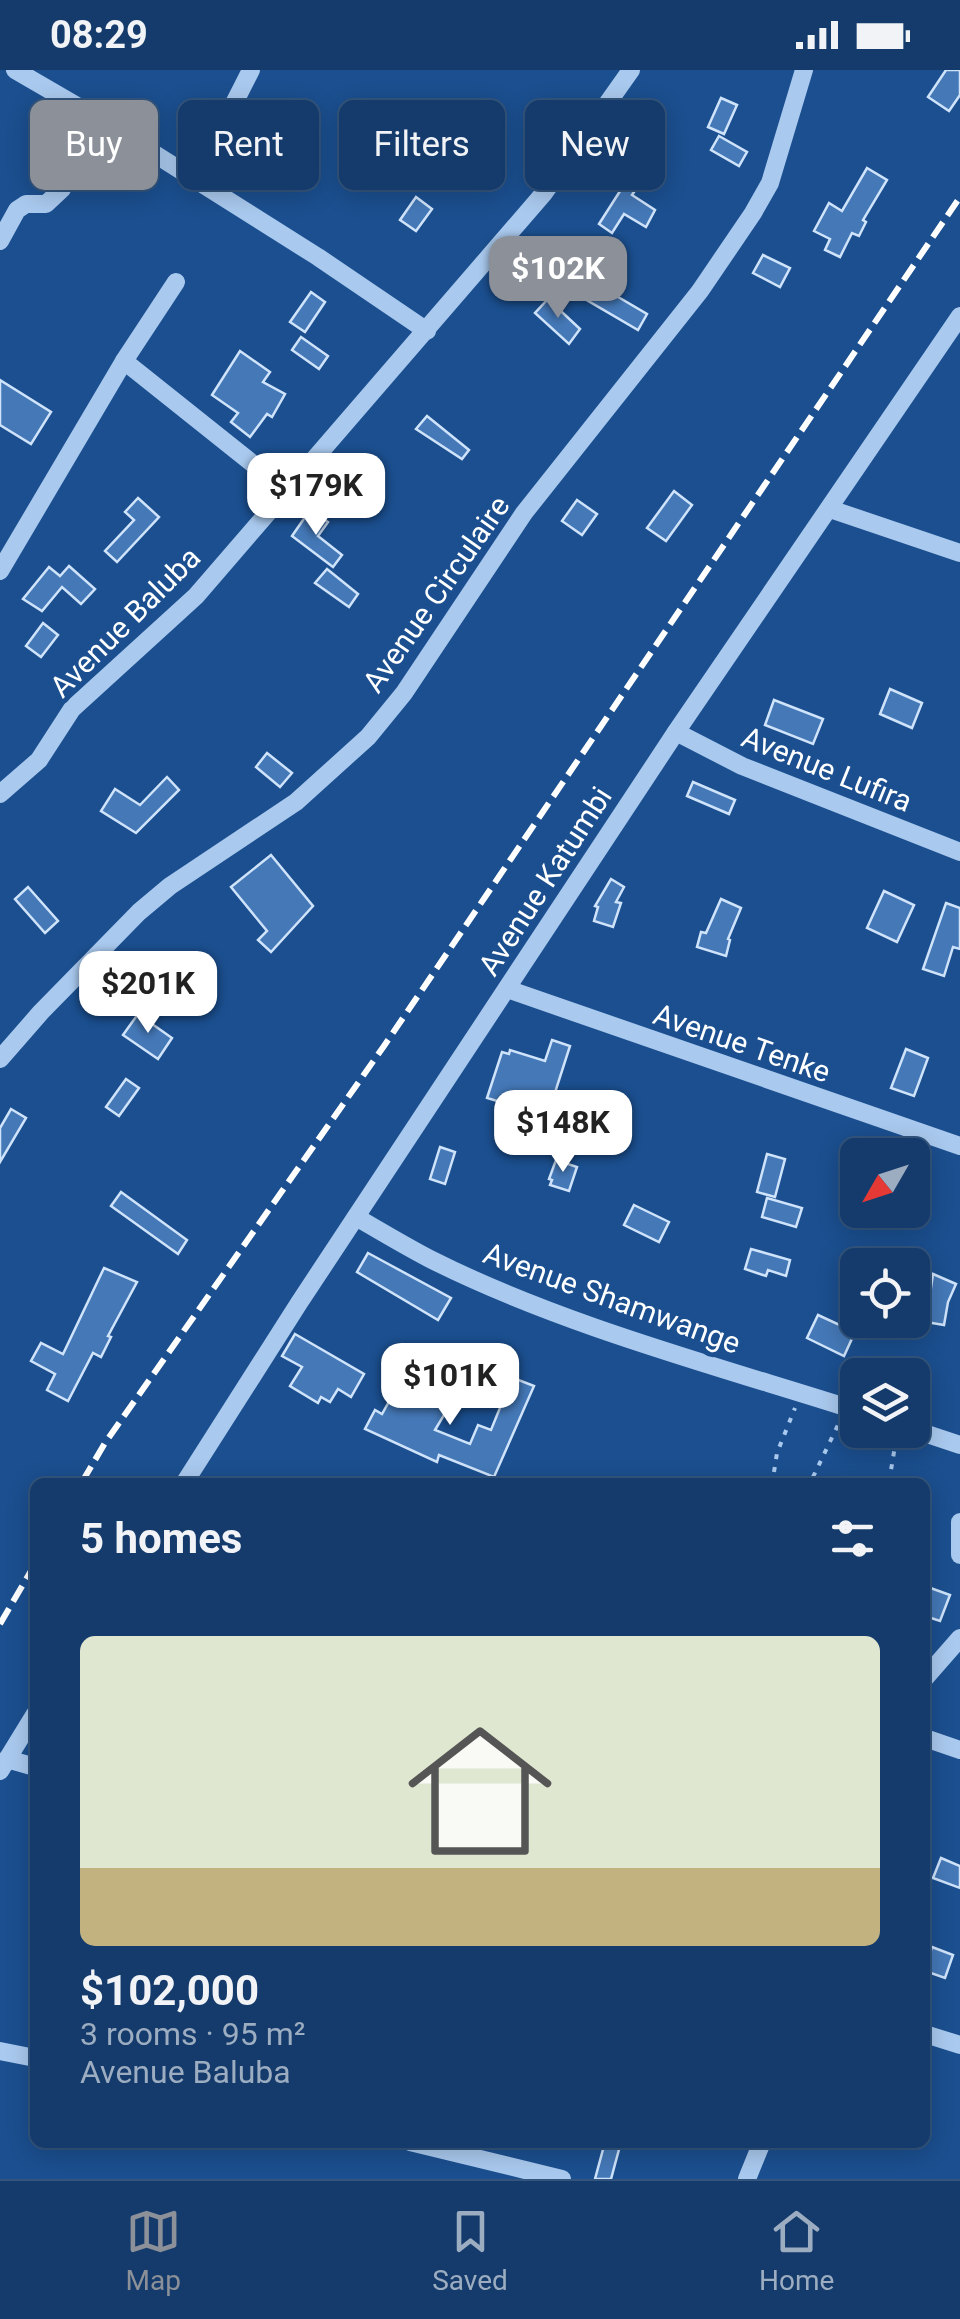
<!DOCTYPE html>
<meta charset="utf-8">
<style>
:root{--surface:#143b6b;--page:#1d4271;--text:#f1f3f6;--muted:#9dadc1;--line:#33557e;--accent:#8c9099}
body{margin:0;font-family:Roboto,sans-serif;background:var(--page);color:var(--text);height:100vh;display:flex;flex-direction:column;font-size:38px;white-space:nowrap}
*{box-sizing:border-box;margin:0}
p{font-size:32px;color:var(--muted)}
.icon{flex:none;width:55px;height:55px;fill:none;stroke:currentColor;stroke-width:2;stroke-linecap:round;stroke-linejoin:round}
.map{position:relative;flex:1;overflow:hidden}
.panel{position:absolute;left:30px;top:1408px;width:900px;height:670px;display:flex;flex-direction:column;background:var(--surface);border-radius:15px;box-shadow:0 5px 25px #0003,0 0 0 2px var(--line)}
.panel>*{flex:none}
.top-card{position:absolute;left:30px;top:30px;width:900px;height:90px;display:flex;gap:20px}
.needle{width:65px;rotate:231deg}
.buttons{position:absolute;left:840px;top:1068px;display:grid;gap:20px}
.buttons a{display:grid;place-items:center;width:90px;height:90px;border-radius:15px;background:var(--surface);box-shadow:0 5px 25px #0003,0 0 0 2px var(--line);font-size:50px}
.price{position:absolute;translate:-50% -85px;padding:0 22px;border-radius:20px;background:#fff;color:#222;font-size:32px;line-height:65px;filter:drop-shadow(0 2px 5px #0008)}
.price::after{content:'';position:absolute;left:50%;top:60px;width:30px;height:22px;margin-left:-15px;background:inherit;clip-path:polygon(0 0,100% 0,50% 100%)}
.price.active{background:var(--accent);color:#fff}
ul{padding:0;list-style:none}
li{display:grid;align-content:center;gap:20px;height:530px;padding:0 50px}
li+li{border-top:2px solid var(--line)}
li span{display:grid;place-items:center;height:310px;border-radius:15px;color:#555}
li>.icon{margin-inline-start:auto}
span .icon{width:180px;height:180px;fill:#fffc;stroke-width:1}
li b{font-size:42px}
h2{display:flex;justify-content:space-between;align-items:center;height:120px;padding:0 50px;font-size:42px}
.pill{padding:0 35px;border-radius:15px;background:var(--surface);box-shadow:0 5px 25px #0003,0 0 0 2px var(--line);font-size:35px;line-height:90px}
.pill.active{background:var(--accent);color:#fff}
.status{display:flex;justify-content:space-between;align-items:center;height:70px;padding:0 50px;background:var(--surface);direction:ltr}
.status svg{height:28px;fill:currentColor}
.tabs{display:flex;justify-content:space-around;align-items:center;height:140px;border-top:2px solid var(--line);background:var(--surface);font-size:28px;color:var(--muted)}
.tabs a{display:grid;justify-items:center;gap:5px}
.tabs .active{color:var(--accent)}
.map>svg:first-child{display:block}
.building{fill:#4478b7;stroke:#cfe3fa;stroke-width:2.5}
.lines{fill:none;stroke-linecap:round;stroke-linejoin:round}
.path{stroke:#a9c9ee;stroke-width:4;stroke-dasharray:5 8;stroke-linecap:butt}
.minor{stroke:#a9c9ee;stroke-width:18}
.rail{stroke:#fff;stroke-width:6;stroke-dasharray:18 8;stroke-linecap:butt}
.labels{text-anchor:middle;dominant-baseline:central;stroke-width:10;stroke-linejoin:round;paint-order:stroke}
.street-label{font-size:30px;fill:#fff;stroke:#1b4f8f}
</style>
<div class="status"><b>08:29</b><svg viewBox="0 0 49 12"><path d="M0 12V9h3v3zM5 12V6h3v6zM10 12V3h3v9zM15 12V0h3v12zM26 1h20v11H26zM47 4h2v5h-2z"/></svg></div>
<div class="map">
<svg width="960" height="2109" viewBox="0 0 960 2109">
<rect width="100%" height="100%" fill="#1b4f8f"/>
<!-- building -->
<g class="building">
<polygon points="946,0 960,0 960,25 949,41 928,27"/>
<polygon points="721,28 737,35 724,64 708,57"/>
<polygon points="437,54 467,72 458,85 429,71"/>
<polygon points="719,66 747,82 739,96 711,80"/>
<polygon points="285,70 305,79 292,109 272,100"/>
<polygon points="597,77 625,98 636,77 657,88 632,125 655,140 646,157 624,144 612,163 599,154 622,118 586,92"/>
<polygon points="95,79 112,88 98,113 83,105"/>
<polygon points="867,98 887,110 863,150 866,152 859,166 852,163 840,187 825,180 830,169 814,161 829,133 842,141"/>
<polygon points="416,127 432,139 416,161 400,150"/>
<polygon points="763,185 790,198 780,217 753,203"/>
<polygon points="596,214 647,244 638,260 585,229"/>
<polygon points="311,222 325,232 305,262 290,252"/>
<polygon points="548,229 580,259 569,274 535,243"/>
<polygon points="301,267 328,286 319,299 292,280"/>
<polygon points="240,281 270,302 263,312 285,324 272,347 267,344 250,367 231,352 238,343 212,325"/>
<polygon points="0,310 51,342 31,374 0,355"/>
<polygon points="427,346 469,380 462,389 416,359"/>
<polygon points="674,421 692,435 666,471 647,458"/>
<polygon points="138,428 159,447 117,492 105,481 134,450 125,442"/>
<polygon points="577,430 597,444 582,465 562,451"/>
<polygon points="310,440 328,452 318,466 342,485 333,497 292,466"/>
<polygon points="69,496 95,519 81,534 62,517 42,541 23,529 49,497 60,506"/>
<polygon points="327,499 358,524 349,537 315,513"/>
<polygon points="43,553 58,565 41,587 26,576"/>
<polygon points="890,619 922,633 912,658 880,644"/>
<polygon points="774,630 823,649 813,674 765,655"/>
<polygon points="267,683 292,703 280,717 256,697"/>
<polygon points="167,707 179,720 136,763 101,741 115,719 140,735"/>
<polygon points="693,712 735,730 729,744 687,726"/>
<polygon points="271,785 313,836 271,882 258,870 267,861 231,817"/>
<polygon points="611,809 624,817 616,832 621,833 613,857 594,851 598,837 595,836"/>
<polygon points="28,817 58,851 45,863 15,829"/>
<polygon points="884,821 914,835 897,872 867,858"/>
<polygon points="721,829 741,838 728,869 730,870 726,886 697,877 701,862 706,863"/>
<polygon points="946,833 960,838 960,879 953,877 944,906 923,899"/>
<polygon points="141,894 162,908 148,927 128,913"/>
<polygon points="138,944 172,968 158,989 123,965"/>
<polygon points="552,970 570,976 551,1035 520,1026 517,1037 487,1028 502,982 509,984 510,980 545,991"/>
<polygon points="906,979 928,988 914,1026 891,1018"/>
<polygon points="126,1009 139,1018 119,1046 106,1037"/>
<polygon points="11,1039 26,1048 0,1092 0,1058"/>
<polygon points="440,1077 455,1082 445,1114 430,1109"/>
<polygon points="767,1084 785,1089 775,1127 757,1122"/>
<polygon points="556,1090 577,1097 569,1121 550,1115 552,1110 549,1109"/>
<polygon points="121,1122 187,1170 178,1184 111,1136"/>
<polygon points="767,1128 802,1138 796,1157 762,1147"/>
<polygon points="634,1135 669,1152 659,1172 624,1155"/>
<polygon points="751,1179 790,1190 786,1206 768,1200 766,1206 745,1199"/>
<polygon points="368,1183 451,1228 438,1250 357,1202"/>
<polygon points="104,1198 137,1212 108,1266 111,1267 101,1287 93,1283 68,1331 47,1320 55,1304 31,1291 41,1273 63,1284"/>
<polygon points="933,1204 956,1214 948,1232 944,1255 926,1252"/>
<polygon points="818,1245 855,1262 844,1286 807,1268"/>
<polygon points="295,1264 364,1304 351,1327 338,1319 330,1332 321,1327 318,1333 290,1316 302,1297 282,1286"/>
<polygon points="508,1306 534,1316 494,1407 439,1385 437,1392 365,1359 375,1340 382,1344 400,1312 447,1340 435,1360 470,1374 478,1355 491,1360 506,1323 502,1321"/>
<polygon points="925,1516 950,1525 940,1551 925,1546"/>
<polygon points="941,1788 960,1796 960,1818 933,1808"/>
<polygon points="932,1877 953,1885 945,1908 925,1901"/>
<polygon points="605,2072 621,2072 611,2109 595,2109"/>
</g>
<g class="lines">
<!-- path -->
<g class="path">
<polyline points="774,1402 777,1383 795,1338"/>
<polyline points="813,1407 838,1355"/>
<polyline points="889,1412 896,1370"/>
</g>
<!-- minor -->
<g class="minor">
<polyline points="15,0 96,47 318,187 427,261"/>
<polyline points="195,110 251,0"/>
<polyline points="0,171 17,140 26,134 46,134 62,119 96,47"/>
<polyline points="124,291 287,421"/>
<polyline points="830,439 960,483"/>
<polyline points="0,501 124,291 176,212"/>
<polyline points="676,662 742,696 960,782"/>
<polyline points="0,724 39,690 72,639 196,526 544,123 631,0"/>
<polyline points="507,919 960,1076"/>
<polyline points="0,989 41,942 139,842 170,816 296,732 368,667 404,623 524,443 700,221 753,143 770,113 804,0"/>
<path d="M356,1147C380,1161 405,1176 430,1189C561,1255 717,1296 858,1341"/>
<polyline points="912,1359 960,1375"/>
<polyline points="185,1412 299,1233 676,662 960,246"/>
<polyline points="960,1452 960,1485"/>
<polyline points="925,1608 960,1568"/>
<polyline points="925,1668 960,1680"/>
<polyline points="7,1689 35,1697"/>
<polyline points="0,1701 35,1644"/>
<polyline points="925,1964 960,1975"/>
<polyline points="0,1981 35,1988"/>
<polyline points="410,2072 562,2109"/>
<polyline points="747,2109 762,2072"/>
</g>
<!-- rail -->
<g class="rail">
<polyline points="82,1412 105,1373 384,976 960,127"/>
<polyline points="0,1554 35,1494"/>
</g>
</g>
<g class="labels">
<!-- street labels -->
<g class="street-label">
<text transform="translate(436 524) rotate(-55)">Avenue Circulaire</text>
<text transform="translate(125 552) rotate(-45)">Avenue Baluba</text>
<text transform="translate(827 699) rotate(22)">Avenue Lufira</text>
<text transform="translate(545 811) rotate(-57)">Avenue Katumbi</text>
<text transform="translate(742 973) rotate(19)">Avenue Tenke</text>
<text transform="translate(612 1228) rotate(20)">Avenue Shamwange</text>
</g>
</g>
</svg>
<div class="buttons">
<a><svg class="needle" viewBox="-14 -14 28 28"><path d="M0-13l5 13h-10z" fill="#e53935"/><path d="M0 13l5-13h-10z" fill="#9dadc1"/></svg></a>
<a><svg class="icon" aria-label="locate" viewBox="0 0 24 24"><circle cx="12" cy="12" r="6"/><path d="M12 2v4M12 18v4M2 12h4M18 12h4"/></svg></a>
<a><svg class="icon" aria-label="layers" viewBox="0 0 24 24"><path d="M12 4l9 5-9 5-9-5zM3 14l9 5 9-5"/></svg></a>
</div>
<b class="price active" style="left:558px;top:251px">$102K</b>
<b class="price" style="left:316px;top:468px">$179K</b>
<b class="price" style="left:148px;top:966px">$201K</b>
<b class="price" style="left:563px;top:1105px">$148K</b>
<b class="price" style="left:450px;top:1358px">$101K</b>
<div class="top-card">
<a class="pill active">Buy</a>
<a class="pill">Rent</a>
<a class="pill">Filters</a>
<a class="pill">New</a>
</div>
<section class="panel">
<h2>5 homes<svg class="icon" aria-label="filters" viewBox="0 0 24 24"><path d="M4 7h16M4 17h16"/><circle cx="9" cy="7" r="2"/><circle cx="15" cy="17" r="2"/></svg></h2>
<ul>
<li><span style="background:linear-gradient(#dfe7d0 75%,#c2b280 0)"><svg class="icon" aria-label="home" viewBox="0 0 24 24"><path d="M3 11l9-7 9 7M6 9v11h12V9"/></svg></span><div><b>$102,000</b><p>3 rooms · 95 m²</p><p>Avenue Baluba</p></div></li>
</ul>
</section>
</div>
<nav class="tabs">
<a class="active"><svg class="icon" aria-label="map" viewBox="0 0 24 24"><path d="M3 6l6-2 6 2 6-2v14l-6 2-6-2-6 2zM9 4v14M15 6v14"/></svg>Map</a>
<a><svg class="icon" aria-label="saved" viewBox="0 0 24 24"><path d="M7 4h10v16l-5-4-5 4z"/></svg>Saved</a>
<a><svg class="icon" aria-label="home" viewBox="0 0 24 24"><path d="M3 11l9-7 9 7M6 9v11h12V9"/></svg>Home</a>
</nav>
